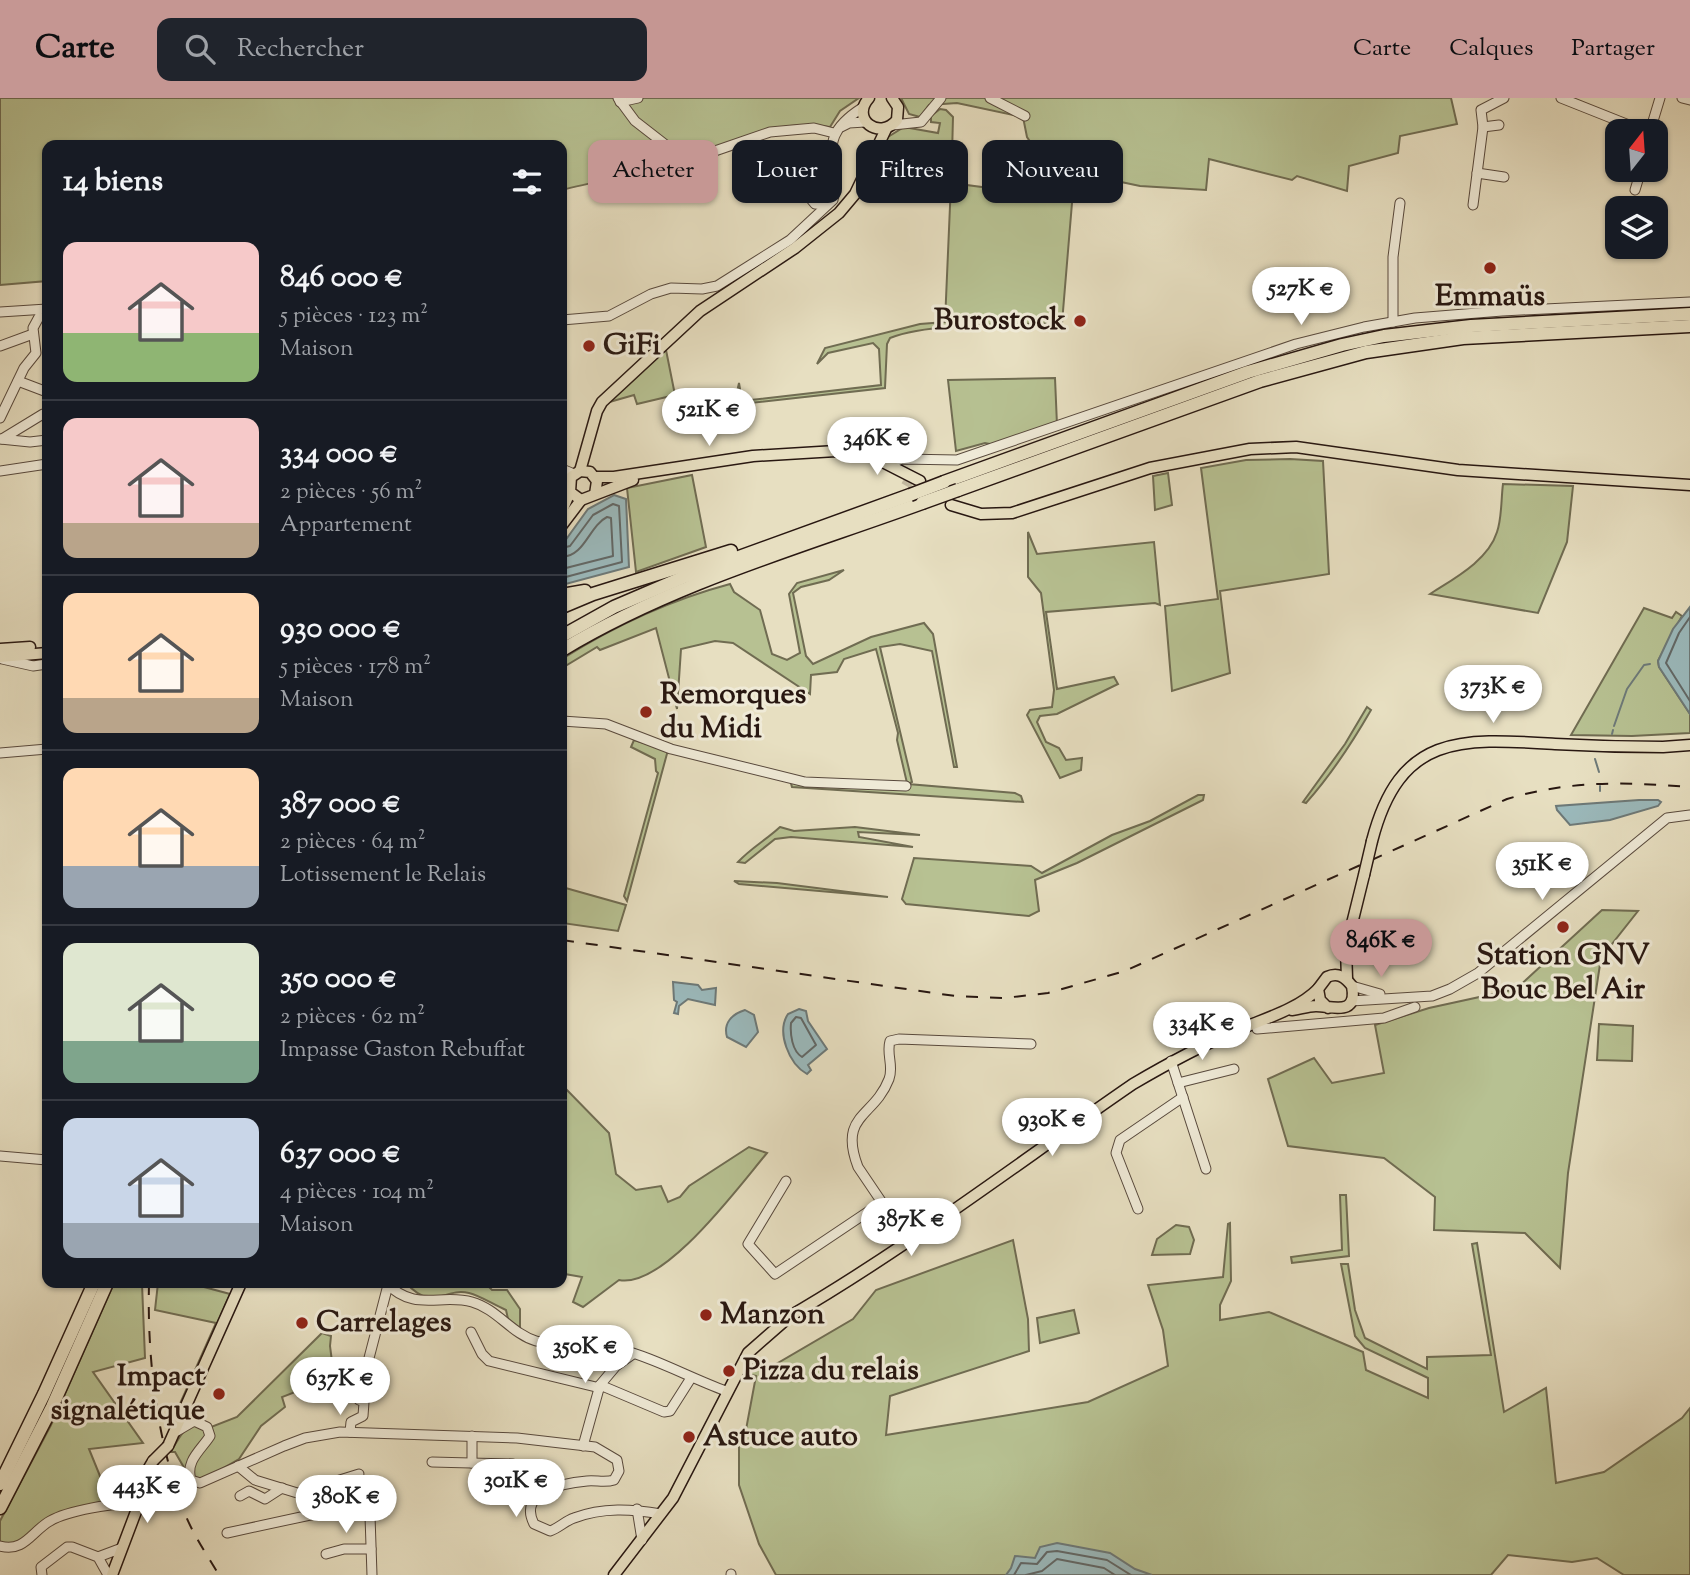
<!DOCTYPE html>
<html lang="fr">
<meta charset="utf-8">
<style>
:root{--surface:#171b24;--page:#20242c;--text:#f1f3f6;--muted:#9ea1a6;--line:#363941;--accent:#c59692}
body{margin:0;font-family:"Sorts Mill Goudy",serif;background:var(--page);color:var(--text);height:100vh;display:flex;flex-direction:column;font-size:26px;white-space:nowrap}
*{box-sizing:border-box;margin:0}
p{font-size:23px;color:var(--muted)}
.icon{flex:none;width:38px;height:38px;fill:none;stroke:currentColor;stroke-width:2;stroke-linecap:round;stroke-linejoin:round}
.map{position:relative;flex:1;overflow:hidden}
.side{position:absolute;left:42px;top:42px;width:525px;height:1148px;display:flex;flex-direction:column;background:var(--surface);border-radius:14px;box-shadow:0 2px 5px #0004}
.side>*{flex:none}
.hud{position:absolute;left:588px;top:42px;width:665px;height:63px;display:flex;gap:14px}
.needle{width:46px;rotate:17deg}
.buttons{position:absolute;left:1605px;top:21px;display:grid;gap:14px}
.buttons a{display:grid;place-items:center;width:63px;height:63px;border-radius:14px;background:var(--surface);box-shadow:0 2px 5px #0004;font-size:35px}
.price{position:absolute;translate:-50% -60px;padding:0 16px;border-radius:24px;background:#fff;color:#222;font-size:23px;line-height:46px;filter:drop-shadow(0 2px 4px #0008)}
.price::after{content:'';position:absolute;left:50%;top:42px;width:21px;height:16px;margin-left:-10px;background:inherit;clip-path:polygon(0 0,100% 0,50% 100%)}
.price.current{background:var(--accent);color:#111}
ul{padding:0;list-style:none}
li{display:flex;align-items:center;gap:21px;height:175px;padding:0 21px}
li+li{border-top:2px solid var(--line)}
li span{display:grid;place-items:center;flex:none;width:196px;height:140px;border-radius:14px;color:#555}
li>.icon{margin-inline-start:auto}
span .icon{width:84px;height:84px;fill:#fffc;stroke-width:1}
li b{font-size:30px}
h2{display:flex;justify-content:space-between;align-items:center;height:84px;padding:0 21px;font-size:30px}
.chip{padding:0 24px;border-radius:14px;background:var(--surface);box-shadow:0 2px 5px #0004;font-size:24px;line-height:63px}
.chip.current{background:var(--accent);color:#111}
header{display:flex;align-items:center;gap:42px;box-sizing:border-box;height:98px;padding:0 35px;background:var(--accent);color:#111}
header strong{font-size:33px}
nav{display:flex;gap:38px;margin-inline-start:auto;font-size:24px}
.search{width:490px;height:63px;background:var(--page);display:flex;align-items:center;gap:18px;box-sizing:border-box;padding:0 24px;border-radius:14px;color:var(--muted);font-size:26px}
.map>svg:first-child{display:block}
.green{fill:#b7c192;stroke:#706c52;stroke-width:2}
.water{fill:#9bbabd;stroke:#6d7978;stroke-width:2}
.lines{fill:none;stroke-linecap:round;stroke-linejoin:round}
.shore{stroke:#626867;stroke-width:2}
.stream{stroke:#6d7978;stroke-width:2}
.major-tunnel{stroke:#c1b79e;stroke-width:10;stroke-dasharray:10 5;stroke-linecap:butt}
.minor-casing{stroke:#58493d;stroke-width:11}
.major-casing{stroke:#281711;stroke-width:13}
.highway-casing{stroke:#281711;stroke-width:15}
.minor{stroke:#efead7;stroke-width:9}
.major{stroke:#e7dfc1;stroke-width:10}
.highway{stroke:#e7dfc1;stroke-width:12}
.rail{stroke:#281711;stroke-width:2;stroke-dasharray:12 12;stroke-linecap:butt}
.major-bridge-casing{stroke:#281711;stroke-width:13;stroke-linecap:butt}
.highway-bridge-casing{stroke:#281711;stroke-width:15;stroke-linecap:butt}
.major-bridge{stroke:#e7dfc1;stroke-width:10}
.highway-bridge{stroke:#e7dfc1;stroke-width:12}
.poi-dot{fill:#8f2418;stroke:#efead7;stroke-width:2.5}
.labels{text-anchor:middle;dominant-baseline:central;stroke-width:6;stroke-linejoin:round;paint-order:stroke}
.poi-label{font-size:30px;font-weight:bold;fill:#281711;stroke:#efead7;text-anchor:start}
</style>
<header>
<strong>Carte</strong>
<div class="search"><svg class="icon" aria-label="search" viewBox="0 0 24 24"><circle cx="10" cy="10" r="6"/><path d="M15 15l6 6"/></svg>Rechercher</div>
<nav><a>Carte</a><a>Calques</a><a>Partager</a></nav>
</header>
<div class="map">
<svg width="1690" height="1477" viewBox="0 0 1690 1477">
<rect width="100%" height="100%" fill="#e7dfc1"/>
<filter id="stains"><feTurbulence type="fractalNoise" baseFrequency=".00286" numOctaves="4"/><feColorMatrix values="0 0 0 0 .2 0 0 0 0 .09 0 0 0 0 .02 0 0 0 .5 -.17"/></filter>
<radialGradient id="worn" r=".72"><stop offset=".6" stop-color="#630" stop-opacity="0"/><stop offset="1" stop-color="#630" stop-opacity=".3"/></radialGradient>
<!-- green -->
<g class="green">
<path d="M0,0H859L840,13L830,29C765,20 739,48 682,64C642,76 601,82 562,92V47H47V183L0,187Z"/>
<path d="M901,0H1451L1457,26L1400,38L1398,55L1349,68L1347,93L1297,78L1292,82L1209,61L1206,92L1140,88L1107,81L1092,72L1075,69L1062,225C1016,227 931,224 890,240L887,246L885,290L741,306L737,294L739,285L742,303L881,287L879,251L873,245L828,255L817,266L825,250L920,226L945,224L951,85L1028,95L1033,48L1027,39L1023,19L957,5L929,7L920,19L909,16Z"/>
<polygon points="940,11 946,12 953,19 952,57 880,53 888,39 904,29 938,35 940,25 931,24 931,18"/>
<polygon points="666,252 675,297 637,306 634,297 606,305"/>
<polygon points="1055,280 1057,327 995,347 985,345 956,353 948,282"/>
<polygon points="1290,361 1323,363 1329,476 1220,493 1230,575 1172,593 1165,508 1218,501 1201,370 1246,362"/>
<polygon points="1168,375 1172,407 1155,412 1153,378"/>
<polygon points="692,377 706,449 636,474 627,390"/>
<path d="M1503,386L1573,388L1567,444L1538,515L1430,496C1453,481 1488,463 1497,434C1502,420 1501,401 1503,386Z"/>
<polygon points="1028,434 1037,456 1154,444 1160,507 1155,505 1046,514 1057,591 1114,579 1118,586 1057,616 1040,618 1037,624 1046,644 1059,650 1066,662 1082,660 1081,672 1060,680 1027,617 1030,612 1052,609 1054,592 1041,495 1028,479"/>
<path d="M844,472L829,482L801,489L793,495L806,558L813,566L871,539L924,525L933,536L957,669H954L932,553L900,546L880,549L912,684L908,686L1015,695L1021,698L1023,704L792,689L790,682L907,685L897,642L898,635L876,551L844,561L837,574L811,577L810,596L733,545L715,543L681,551L677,611L656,530L600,552L597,549L562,570V561C614,528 670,502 730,486L734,494L760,512L772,556L787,562L800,555L789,496L797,485Z"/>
<polygon points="1644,510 1672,520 1676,514 1682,518 1658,563 1659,569 1690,616 1690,635 1632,638 1571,637"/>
<path d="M1367,609L1371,612C1352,645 1331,677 1306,705L1303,704L1345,646Z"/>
<polygon points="634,642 668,652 627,803 624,798 658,675 656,673 655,661 631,649"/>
<polygon points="1198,697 1204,697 1203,702 1077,765 1035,782 1039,813 1029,818 906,806 902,801 914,760 1017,767 1031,768 1042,775 1112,737 1150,723"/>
<path d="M780,729L794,733L855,729L920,737L858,734L859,739L913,749L791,739L775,741L745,765L738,764C751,750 766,742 780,729Z"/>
<polygon points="734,783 777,785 888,799 739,786"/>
<polygon points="562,789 626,807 618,833 562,825"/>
<polygon points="1602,812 1638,813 1601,860 1568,1075 1560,1170 1525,1135 1434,1132 1435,1099 1384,1060 1288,1048 1268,981 1314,960 1332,985 1384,975 1375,927 1429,910 1516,891"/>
<polygon points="1599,926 1633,928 1632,963 1597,962"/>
<path d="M562,990H565L609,1035L616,1076L636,1092L661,1088L668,1104L680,1099L689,1088L749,1049L767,1055C739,1088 664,1191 619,1182L583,1209L573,1204L582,1179L565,1176L562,1172Z"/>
<polygon points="1340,1097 1346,1097 1349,1158 1292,1165 1291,1159 1342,1152"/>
<polygon points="1230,1125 1231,1183 1220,1207 1220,1222 1269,1214 1363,1254 1366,1272 1428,1300 1428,1280 1365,1250 1355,1238 1341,1166 1348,1166 1355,1212 1365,1240 1427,1271 1427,1259 1491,1257 1472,1146 1477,1145 1504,1314 1546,1290 1556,1385 1604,1374 1682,1320 1690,1310 1690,1477 1624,1477 1597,1460 1572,1464 1508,1457 1491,1477 776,1477 759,1446 739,1387 739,1341 745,1337 756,1278 741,1274 752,1265 764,1273 853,1221 876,1192 1013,1142 1028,1221 1029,1253 890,1298 886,1337 1088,1304 1168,1268 1163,1232 1148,1187 1223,1179 1228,1126"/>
<polygon points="1176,1127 1189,1129 1194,1142 1190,1156 1152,1157 1157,1141"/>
<polygon points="114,1185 142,1186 145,1260 93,1274 143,1345 89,1351 111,1405 50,1419 20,1445 0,1445 0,1423 51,1327"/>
<polygon points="158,1185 189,1185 230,1196 174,1327 171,1327 167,1310 173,1313 179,1308 216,1225 155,1212"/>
<path d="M406,1185H485L492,1192H507L520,1211V1233L508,1221L506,1212C494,1207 481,1198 469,1195C443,1189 434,1215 406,1185Z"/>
<polygon points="1074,1212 1079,1235 1040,1245 1037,1220"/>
<polygon points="322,1235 331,1238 330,1248 334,1279 282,1299 285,1309 261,1328 239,1361 201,1383 194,1380 193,1365 211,1329 237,1319"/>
<path d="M201,1326L207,1338L186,1373L175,1354H170C180,1341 182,1327 201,1326Z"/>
</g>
<!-- water -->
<g class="water">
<polygon points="614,397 626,401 629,469 562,487 562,447 588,411"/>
<polygon points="1690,509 1690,616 1659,569 1658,563 1673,531"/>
<polygon points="1639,702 1658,702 1661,704 1658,708 1610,722 1570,727 1557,712 1556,708"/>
<polygon points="673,884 698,887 702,892 716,890 715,907 688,901 679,908 678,916 674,915 677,904 674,902"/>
<path d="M799,911L806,913L808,923L827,951L808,967L811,972L807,976C789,966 776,934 788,916Z"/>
<path d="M745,912L754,917L758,934L746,949L727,939C723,925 732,916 745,912Z"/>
<polygon points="1057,1445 1110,1455 1135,1471 1152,1477 1006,1477 1011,1470 1015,1458 1035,1460 1040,1449"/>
</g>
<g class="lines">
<!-- shore -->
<g class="shore">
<polyline points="562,450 570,448 593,417 613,406 619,408 622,464 562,480"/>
<path d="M562,459C585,458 589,428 607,419L611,420L613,458L562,471"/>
<polyline points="1690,519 1679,535 1666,565 1690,603"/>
<path d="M796,919L801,920L816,947L802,959C792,953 790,936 791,925Z"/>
<polyline points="1014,1477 1021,1465 1037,1466 1047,1454 1057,1453 1107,1462 1131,1477"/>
<polyline points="1026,1477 1042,1473 1057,1461 1104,1470 1115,1477"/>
</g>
<!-- stream -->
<g class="stream">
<polyline points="1614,628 1627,591 1644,567 1650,566"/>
<polyline points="1612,636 1613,632"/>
<polyline points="1595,661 1599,674"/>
<polyline points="1600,688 1600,693"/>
</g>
<!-- major-tunnel -->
<polyline class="major-tunnel" points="904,381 929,395"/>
<!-- minor casing -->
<g class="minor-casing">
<g id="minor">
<polyline points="618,0 635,23 671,51 683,55 712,54 770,34 814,30 834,35"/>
<polyline points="990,0 1025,18"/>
<polyline points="1561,0 1644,33"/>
<polyline points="1682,0 1690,2"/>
<polyline points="620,4 638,0"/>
<polyline points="893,27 921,24 941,0"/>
<polyline points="841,29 849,25 865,24"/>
<polyline points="1483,29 1499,27"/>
<polyline points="1650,33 1660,0"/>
<polyline points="1477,75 1504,79"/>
<polyline points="1635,92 1641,72"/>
<polyline points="827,107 815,106 810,100 810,92 818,83 831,85"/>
<polyline points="1473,107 1483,29 1481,12 1504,0"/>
<polyline points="0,214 47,211"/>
<path d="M562,222L609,218L651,196L671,190L702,191L717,188L790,142L833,102C836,93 831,89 831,81C831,44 829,31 862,10"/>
<polyline points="1393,224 1393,159 1400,105"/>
<polyline points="0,248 33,236"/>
<polyline points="18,283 47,294"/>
<polyline points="0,320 24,270 36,255 33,230 39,219"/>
<polyline points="0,341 30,344 47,342"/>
<polyline points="2,341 43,316"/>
<polyline points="889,366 902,361 957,362 1296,246 1364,229 1415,220 1502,213 1690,204"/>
<polyline points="562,371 574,376"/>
<polyline points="0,373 47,366"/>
<polyline points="2,561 33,568 47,566"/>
<polyline points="562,623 606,626 671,651 805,684 906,688"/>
<polyline points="0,655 47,651"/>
<polyline points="1352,888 1380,896"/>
<polyline points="1351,903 1432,898 1450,891 1478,875 1667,720 1690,717"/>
<polyline points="1257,931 1384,920 1415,909"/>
<polyline points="1171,963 1206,1071"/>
<polyline points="1178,985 1234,971"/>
<polyline points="0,1058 47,1062"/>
<polyline points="786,1083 748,1146 775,1176 881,1105"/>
<polyline points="1138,1111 1116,1055 1120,1042 1183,999"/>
<path d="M908,1143L858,1069C838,1016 874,1020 889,981C894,968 886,956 890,943L899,941L1031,946"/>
<path d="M386,1185C416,1215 440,1195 472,1204C497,1211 512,1236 536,1243C562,1250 590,1243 616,1250C653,1259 690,1280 726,1293"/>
<polyline points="471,1234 482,1256 489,1263 600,1290"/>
<polyline points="369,1260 388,1187"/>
<polyline points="600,1287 664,1314 670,1313 691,1280"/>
<path d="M177,1333L194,1323L207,1329L210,1338C201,1352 185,1363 191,1382L200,1385L284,1348L305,1340L340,1334L517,1340L595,1349L617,1362L619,1373L614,1382C605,1385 596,1382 587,1383C565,1385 517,1393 534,1426L550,1433C559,1430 565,1423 574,1420C603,1409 632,1411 661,1416"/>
<polyline points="350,1334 351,1324 363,1318 364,1304 359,1302"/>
<polyline points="583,1348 600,1287 616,1268 633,1256"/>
<polyline points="432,1364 513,1366"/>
<polyline points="472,1365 472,1338"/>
<polyline points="238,1368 255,1382 330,1405 365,1408 370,1418 372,1477"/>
<polyline points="301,1394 359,1376"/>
<polyline points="240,1398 249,1393 265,1401 282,1390"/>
<polyline points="637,1411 642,1442"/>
<polyline points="227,1435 315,1416 330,1405"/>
<path d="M0,1448C24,1455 32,1433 50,1423C71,1411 116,1406 140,1403"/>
<polyline points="326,1456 344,1451 371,1451"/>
<polyline points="98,1459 122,1450"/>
<polyline points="42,1477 41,1469 67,1449 72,1449 98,1459 108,1477"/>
<polyline points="731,1477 731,1476"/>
</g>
</g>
<!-- major casing -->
<g class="major-casing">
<g id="major">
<path d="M869,0C850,21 879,43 897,22L898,9L892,0"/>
<polyline points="580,373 597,313 602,304 700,213 795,150 839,115 855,96 886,31"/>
<polyline points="595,379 614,379 753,358 836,353 871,358 920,383"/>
<polyline points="595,396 597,383 590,374 580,373 571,379 570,394 581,402 633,382"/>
<polyline points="951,407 981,416 1012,415 1150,370 1250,351 1296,349 1458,372 1690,387"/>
<polyline points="562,413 570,394"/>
<polyline points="562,427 581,402"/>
<polyline points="0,551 30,549"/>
<polyline points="0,559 47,555"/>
<path d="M1372,743C1400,635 1461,640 1555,646C1591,648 1627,649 1663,649L1690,647"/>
<polyline points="1347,881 1346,850 1364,777"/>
<path d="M1292,912C1300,911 1308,908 1316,908C1332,908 1358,919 1352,888C1345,879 1338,874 1327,879L1318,891L1320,902L1328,910"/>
<path d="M785,1221C906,1151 1018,1065 1133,986C1167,966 1200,948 1236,933C1263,921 1297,912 1318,891"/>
<polyline points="168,1348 241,1185"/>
<polyline points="112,1477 140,1403 146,1375 153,1363"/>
<polyline points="614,1477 673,1400 748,1255 789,1219"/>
</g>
</g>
<!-- highway casing -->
<g class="highway-casing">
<g id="highway">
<polyline points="944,384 1248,274 1342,247 1384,238 1471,228 1690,216"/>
<polyline points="958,392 1260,283 1366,254 1463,240 1690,228"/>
<polyline points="562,497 585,493"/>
<polyline points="562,509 593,496 731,453"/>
<polyline points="562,538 614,509 684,479 910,397"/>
<path d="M562,552C673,485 801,449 922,405"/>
<polyline points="0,1386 44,1296 94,1185"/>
<polyline points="0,1410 52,1309 107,1185"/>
</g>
</g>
<!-- minor -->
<use href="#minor" class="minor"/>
<!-- major -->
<use href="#major" class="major"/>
<!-- highway -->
<use href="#highway" class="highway"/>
<!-- rail -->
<g class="rail">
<path d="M562,842L955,898L1004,900L1048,895L1125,873L1507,701C1571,682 1624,684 1690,689"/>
<path d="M149,1185C147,1261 157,1345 185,1416C194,1438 207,1457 219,1477"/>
</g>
<!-- major-bridge casing -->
<g class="major-bridge-casing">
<g id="major-bridge">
<polyline points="1364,777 1372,743"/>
<polyline points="153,1363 168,1348"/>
</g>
</g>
<!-- highway-bridge casing -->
<g class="highway-bridge-casing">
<g id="highway-bridge">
<polyline points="910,397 944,384"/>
<polyline points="922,405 958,392"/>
</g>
</g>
<!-- major-bridge -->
<use href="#major-bridge" class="major-bridge"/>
<!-- highway-bridge -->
<use href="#highway-bridge" class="highway-bridge"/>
</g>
<!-- markers -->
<g class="poi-dot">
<circle cx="1490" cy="170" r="7"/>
<circle cx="1080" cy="223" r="7"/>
<circle cx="589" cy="248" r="7"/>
<circle cx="646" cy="614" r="7"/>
<circle cx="1563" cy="829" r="7"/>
<circle cx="706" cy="1217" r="7"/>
<circle cx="302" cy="1225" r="7"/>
<circle cx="729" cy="1273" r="7"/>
<circle cx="219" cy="1296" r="7"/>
<circle cx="689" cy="1339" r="7"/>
</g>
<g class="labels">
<!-- poi labels -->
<g class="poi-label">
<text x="1490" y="199" text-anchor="middle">Emmaüs</text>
<text x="1066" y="223" text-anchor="end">Burostock</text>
<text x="603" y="248">GiFi</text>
<text x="660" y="597">Remorques<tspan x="660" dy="34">du Midi</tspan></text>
<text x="1563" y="858" text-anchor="middle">Station GNV<tspan x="1563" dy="34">Bouc Bel Air</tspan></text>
<text x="720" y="1217">Manzon</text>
<text x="316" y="1225">Carrelages</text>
<text x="743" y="1273">Pizza du relais</text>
<text x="205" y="1279" text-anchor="end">Impact<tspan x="205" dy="34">signalétique</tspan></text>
<text x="703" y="1339">Astuce auto</text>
</g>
</g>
<rect width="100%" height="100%" filter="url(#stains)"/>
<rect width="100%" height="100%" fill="url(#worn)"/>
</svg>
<div class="buttons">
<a><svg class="needle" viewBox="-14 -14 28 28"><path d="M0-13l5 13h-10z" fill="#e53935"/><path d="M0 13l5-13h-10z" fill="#9ea1a6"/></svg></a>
<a><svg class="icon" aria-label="layers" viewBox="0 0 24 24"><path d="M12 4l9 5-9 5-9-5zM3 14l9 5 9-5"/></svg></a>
</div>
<b class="price" style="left:1301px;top:229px">527K €</b>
<b class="price" style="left:709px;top:350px">521K €</b>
<b class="price" style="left:877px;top:379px">346K €</b>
<b class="price" style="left:1493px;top:627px">373K €</b>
<b class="price" style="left:1542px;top:804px">351K €</b>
<b class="price current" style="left:1381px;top:881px">846K €</b>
<b class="price" style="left:1202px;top:964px">334K €</b>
<b class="price" style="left:1052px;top:1060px">930K €</b>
<b class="price" style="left:911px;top:1160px">387K €</b>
<b class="price" style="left:585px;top:1287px">350K €</b>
<b class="price" style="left:340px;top:1319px">637K €</b>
<b class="price" style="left:516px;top:1421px">301K €</b>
<b class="price" style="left:147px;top:1427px">443K €</b>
<b class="price" style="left:346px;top:1437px">380K €</b>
<div class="hud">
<a class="chip current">Acheter</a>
<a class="chip">Louer</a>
<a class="chip">Filtres</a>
<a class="chip">Nouveau</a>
</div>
<section class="side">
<h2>14 biens<svg class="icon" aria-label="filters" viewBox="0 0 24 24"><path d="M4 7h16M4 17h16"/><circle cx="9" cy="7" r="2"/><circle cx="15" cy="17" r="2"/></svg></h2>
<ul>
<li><span style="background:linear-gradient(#f6c9c9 65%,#8fb573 0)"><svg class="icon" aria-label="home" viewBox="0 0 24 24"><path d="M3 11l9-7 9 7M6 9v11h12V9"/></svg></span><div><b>846 000 €</b><p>5 pièces · 123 m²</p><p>Maison</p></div></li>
<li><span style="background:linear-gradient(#f6c9c9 75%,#b9a48a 0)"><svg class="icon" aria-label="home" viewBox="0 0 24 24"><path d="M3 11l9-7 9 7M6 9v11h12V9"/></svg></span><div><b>334 000 €</b><p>2 pièces · 56 m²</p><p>Appartement</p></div></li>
<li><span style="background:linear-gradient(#ffd9b3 75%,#b9a48a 0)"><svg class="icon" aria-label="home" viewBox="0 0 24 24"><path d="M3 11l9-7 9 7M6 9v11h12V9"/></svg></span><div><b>930 000 €</b><p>5 pièces · 178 m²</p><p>Maison</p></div></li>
<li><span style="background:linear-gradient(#ffd9b3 70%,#9aa5b1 0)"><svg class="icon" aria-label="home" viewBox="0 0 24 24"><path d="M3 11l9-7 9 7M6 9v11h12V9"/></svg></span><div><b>387 000 €</b><p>2 pièces · 64 m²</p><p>Lotissement le Relais</p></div></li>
<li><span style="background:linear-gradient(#dfe7d0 70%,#7fa58c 0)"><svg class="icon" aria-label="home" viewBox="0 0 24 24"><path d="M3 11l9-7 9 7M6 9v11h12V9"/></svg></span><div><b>350 000 €</b><p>2 pièces · 62 m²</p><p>Impasse Gaston Rebuffat</p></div></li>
<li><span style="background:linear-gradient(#c9d6e8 75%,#9aa5b1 0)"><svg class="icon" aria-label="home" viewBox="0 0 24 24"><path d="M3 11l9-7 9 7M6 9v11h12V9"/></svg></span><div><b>637 000 €</b><p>4 pièces · 104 m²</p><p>Maison</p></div></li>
</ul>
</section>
</div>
